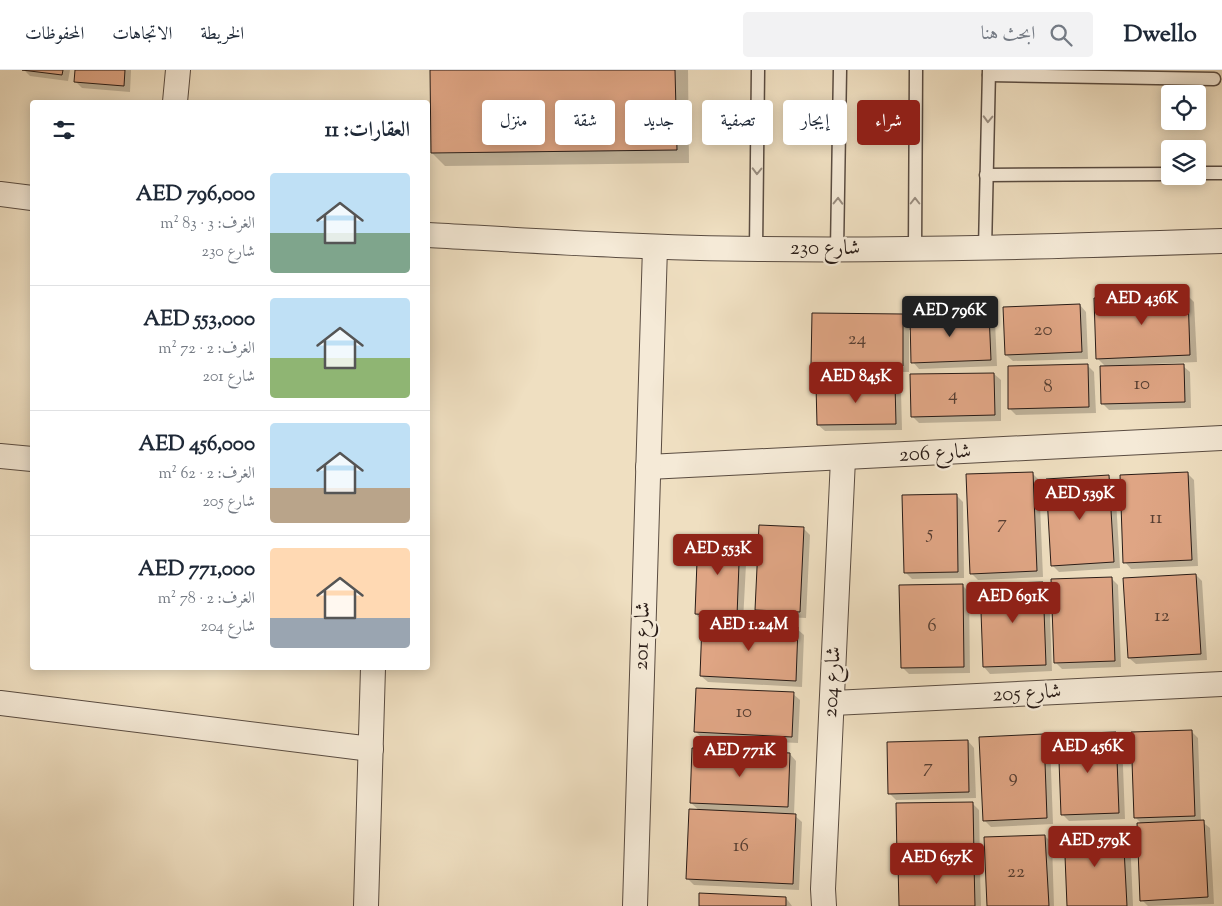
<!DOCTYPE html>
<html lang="ar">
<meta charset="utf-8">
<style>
:root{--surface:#fff;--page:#f2f2f3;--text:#1f2937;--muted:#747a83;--line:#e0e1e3;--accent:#8f2418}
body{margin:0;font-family:"Sorts Mill Goudy",Amiri,serif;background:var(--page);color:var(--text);direction:rtl;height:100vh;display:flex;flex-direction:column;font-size:19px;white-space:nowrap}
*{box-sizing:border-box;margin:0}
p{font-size:16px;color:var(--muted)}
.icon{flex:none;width:28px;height:28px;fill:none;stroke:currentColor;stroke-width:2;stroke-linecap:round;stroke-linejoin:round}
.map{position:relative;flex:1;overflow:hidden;direction:ltr}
.details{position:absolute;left:30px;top:30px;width:400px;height:570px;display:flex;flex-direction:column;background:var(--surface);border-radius:5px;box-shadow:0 2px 12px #0003;direction:rtl}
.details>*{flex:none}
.top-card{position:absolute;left:445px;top:30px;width:475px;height:45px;direction:rtl;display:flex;gap:10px}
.tools{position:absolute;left:1161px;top:15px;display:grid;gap:10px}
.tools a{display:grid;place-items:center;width:45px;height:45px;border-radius:5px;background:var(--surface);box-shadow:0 2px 12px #0003;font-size:25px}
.price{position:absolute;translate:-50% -42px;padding:0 11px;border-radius:5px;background:var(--accent);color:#fff;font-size:16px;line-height:32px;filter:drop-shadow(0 1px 2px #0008)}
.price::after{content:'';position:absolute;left:50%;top:30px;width:15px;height:11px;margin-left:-8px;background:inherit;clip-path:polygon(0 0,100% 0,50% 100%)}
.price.active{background:#222;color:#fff}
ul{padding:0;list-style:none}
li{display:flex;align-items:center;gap:15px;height:125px;padding:0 20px}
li+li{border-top:1px solid var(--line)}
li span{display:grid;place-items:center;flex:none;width:140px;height:100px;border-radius:5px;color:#555}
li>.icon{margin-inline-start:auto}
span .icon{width:60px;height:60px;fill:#fffc;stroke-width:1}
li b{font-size:21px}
h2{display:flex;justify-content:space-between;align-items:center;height:60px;padding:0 20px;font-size:21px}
.pill{padding:0 18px;border-radius:5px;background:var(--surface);box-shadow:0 2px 12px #0003;font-size:18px;line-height:45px}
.pill.active{background:var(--accent);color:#fff}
header{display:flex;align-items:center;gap:30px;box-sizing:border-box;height:70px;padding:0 25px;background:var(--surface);border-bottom:1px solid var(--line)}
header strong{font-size:24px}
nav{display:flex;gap:28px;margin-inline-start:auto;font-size:18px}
.search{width:350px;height:45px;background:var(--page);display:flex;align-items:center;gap:12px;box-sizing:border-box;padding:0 18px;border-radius:5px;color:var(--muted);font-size:19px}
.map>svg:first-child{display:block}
.shadow{fill:#0003;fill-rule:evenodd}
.building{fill:#dfa584;stroke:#281b16}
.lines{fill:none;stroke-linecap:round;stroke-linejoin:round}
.lane-casing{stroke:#5a4c41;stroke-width:15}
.street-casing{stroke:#5a4c41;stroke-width:26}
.lane{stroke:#f5ead7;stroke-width:12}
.street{stroke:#f5ead7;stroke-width:24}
.oneway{stroke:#998d80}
.labels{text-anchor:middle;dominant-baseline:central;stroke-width:4.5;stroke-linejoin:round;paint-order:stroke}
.number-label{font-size:19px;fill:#563e32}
.street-label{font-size:21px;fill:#281b16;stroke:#f5ead7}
</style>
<header>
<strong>Dwello</strong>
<div class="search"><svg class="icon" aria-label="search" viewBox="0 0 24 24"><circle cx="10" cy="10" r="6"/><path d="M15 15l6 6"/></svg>ابحث هنا</div>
<nav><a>الخريطة</a><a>الاتجاهات</a><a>المحفوظات</a></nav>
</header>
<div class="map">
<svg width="1222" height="836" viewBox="0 0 1222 836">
<rect width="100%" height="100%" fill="#efdfc1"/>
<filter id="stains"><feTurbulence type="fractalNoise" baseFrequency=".004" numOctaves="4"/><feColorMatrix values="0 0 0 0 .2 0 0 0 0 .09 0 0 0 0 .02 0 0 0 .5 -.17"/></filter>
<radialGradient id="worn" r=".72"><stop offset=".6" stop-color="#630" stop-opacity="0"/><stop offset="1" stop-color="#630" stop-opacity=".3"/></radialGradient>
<!-- shadow -->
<g class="shadow">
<polygon points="24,0 70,0 68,11 30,6"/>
<polygon points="76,0 131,0 130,22 82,18 75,11"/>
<polygon points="431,0 688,0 689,93 445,96 432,83"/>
<polygon points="1188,226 1194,232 1197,292 1105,296 1097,288"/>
<polygon points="1080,235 1086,242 1088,289 1013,291 1006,285"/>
<polygon points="903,245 911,254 989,245 995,251 997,296 919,299 913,292 911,260 909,260 909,302 819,301 813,294"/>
<polygon points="1088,296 1094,302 1096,343 1016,345 1009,338"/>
<polygon points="1183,296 1190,302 1191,338 1109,340 1102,333"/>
<polygon points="994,304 1001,310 1001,351 919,353 912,346"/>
<polygon points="894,315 901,321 902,360 825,361 818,355"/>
<polygon points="1032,403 1039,410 1043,507 978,510 971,503"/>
<polygon points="1188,404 1194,410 1198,496 1131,499 1125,492"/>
<polygon points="1108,407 1115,413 1120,498 1059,502 1052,495"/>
<polygon points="956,425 963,432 964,508 912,509 905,502"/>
<polygon points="804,459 810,465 806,548 763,546 757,540"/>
<path d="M740,469L747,475L743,552L702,551L696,544ZM701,544L743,545V548L701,546Z"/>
<polygon points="1196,505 1202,511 1207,590 1136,594 1129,588"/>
<polygon points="1111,508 1118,515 1121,597 1062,599 1055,592"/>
<polygon points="1042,513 1049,520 1052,601 990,604 984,597"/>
<polygon points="962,515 969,522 970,603 909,604 902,597"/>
<polygon points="797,559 804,565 802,617 708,612 701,606"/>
<polygon points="793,624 800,630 798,673 702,668 695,661"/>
<polygon points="1191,661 1198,668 1201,751 1210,758 1214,834 1148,836 1142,830 1142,754 1135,747"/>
<polygon points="1115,663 1122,670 1125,749 1069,751 1062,744"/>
<polygon points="1043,666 1050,672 1053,754 991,757 984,750"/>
<polygon points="968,671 974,678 976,728 896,730 889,723"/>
<polygon points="790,684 796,691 794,745 802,752 799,820 694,815 687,808 700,741 691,733"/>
<polygon points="972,733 979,740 980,792 972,792 980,801 981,836 900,836 907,795 898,787"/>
<polygon points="1123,760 1130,767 1133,836 1068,836"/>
<polygon points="1045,766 1052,773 1054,836 988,836"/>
<polygon points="786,828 792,836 700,836"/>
</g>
<!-- building -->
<g class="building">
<polygon points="22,0 63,0 62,5"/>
<polygon points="75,0 125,0 124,16 74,12"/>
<polygon points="430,0 675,0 677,80 431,83"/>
<polygon points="1188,224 1190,285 1096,289 1094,228"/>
<polygon points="1080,234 1082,282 1005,285 1003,237"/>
<polygon points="812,243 903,244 903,296 811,295"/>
<polygon points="989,243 991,290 911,293 910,247"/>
<polygon points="1088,294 1089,337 1008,339 1008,296"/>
<polygon points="1184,294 1185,332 1101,334 1100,296"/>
<polygon points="994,303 995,345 911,347 910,304"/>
<polygon points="895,313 896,354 817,355 816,315"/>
<polygon points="1033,402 1037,501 970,504 966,404"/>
<polygon points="1188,402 1192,490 1123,493 1120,405"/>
<polygon points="1109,405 1114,492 1051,496 1046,409"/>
<polygon points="957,424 958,502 904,503 902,425"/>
<polygon points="759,455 804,457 800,542 755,540"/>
<polygon points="698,465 740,467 737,546 695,544"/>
<polygon points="1196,504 1201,584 1128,588 1123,508"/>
<polygon points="1112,507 1115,591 1054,593 1051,509"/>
<polygon points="1043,512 1046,595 983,597 980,514"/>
<polygon points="963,514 964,597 901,598 899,515"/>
<polygon points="702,553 798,557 796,611 700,606"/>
<polygon points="696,618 794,622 792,667 694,662"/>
<polygon points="1192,660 1195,746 1134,748 1131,662"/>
<polygon points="1116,662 1119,743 1061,745 1058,664"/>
<polygon points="1044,664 1047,748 983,751 979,667"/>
<polygon points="968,670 969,722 888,724 887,672"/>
<polygon points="692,678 790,683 788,737 690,733"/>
<polygon points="973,732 974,786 897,787 896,733"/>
<polygon points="689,739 796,744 793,814 686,809"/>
<polygon points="1204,750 1208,827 1140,831 1137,753"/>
<polygon points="1123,759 1127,836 1067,836 1064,761"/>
<polygon points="1045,765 1049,836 987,836 984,767"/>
<polygon points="974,793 975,836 899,836 898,794"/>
<polygon points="699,823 786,827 786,836 699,836"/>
</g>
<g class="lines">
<!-- lane casing -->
<g class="lane-casing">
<g id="lane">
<polyline points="989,5 1214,9"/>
<polyline points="1198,103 1222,103"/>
<polyline points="986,105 1170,104"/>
<polyline points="756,179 758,0"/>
<polyline points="915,179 916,0"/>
<polyline points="985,179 989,0"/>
<polyline points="837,180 840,0"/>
</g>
</g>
<!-- street casing -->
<g class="street-casing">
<g id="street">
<polyline points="175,32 178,0"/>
<polyline points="0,124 32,128"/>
<path d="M428,165C538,171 648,178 759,179C913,181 1068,176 1222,171"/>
<polyline points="0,386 32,389"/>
<polyline points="648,397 1222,368"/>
<polyline points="0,633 371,679"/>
<polyline points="833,633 1222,614"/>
<polyline points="366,836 373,598"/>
<polyline points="635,836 655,177"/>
<polyline points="824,836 823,819 843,389"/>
</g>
</g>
<!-- lane -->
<use href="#lane" class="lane"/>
<!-- street -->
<use href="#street" class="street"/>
</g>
<!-- one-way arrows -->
<defs><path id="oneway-chevron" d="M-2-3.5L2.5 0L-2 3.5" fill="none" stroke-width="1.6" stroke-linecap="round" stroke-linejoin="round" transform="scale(1.25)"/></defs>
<g class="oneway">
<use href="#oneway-chevron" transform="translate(988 49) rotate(92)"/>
<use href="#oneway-chevron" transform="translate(757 101) rotate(91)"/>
<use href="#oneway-chevron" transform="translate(838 131) rotate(-89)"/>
<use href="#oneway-chevron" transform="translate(915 131) rotate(-90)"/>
</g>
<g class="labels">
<!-- number labels -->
<g class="number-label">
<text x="1043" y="260">20</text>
<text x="857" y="269">24</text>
<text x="1142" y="314">10</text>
<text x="1048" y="317">8</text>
<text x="953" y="325">4</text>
<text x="1156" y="448">11</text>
<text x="1002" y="453">7</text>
<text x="930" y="463">5</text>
<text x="1162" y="546">12</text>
<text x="932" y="556">6</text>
<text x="744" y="642">10</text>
<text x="928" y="697">7</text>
<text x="1013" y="707">9</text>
<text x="741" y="776">16</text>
<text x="1016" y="802">22</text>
</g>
<!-- street labels -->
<g class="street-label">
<text x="825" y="179">شارع 230</text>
<text transform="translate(935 384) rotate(-3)">شارع 206</text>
<text transform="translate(643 566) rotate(-88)">شارع 201</text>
<text transform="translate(833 612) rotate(-87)">شارع 204</text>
<text transform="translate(1027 624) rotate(-3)">شارع 205</text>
</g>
</g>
<rect width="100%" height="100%" filter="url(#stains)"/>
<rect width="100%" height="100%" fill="url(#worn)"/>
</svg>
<div class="tools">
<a><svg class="icon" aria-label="locate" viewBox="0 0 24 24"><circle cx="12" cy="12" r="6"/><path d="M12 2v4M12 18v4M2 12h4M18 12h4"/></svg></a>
<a><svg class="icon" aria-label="layers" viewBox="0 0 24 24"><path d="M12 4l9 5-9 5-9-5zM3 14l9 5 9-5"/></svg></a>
</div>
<b class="price" style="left:1142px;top:256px">AED 436K</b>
<b class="price active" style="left:950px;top:268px">AED 796K</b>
<b class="price" style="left:856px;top:334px">AED 845K</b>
<b class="price" style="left:1080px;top:451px">AED 539K</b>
<b class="price" style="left:718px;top:506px">AED 553K</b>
<b class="price" style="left:1013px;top:554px">AED 691K</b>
<b class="price" style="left:749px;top:582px">AED 1.24M</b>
<b class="price" style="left:1088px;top:704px">AED 456K</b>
<b class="price" style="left:740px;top:708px">AED 771K</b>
<b class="price" style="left:1095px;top:798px">AED 579K</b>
<b class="price" style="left:937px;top:815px">AED 657K</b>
<div class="top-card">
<a class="pill active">شراء</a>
<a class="pill">إيجار</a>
<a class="pill">تصفية</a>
<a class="pill">جديد</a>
<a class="pill">شقة</a>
<a class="pill">منزل</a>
</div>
<section class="details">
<h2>العقارات: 11<svg class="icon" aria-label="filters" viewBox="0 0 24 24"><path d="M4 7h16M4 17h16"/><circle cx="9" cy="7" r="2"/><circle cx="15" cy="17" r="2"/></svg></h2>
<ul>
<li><span style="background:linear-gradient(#bfe0f5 60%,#7fa58c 0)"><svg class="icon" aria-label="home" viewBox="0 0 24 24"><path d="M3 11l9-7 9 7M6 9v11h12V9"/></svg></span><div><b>AED 796,000</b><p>الغرف: 3 · 83 m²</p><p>شارع 230</p></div></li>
<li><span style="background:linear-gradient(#bfe0f5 60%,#8fb573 0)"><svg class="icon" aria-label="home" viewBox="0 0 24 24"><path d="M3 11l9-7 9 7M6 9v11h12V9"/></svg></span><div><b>AED 553,000</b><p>الغرف: 2 · 72 m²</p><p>شارع 201</p></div></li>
<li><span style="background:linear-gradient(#bfe0f5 65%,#b9a48a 0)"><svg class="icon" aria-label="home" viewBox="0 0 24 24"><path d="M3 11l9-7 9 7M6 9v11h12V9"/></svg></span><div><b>AED 456,000</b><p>الغرف: 2 · 62 m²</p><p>شارع 205</p></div></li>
<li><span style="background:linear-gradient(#ffd9b3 70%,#9aa5b1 0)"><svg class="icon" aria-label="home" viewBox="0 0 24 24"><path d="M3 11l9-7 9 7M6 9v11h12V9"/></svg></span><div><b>AED 771,000</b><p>الغرف: 2 · 78 m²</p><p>شارع 204</p></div></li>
</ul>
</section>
</div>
